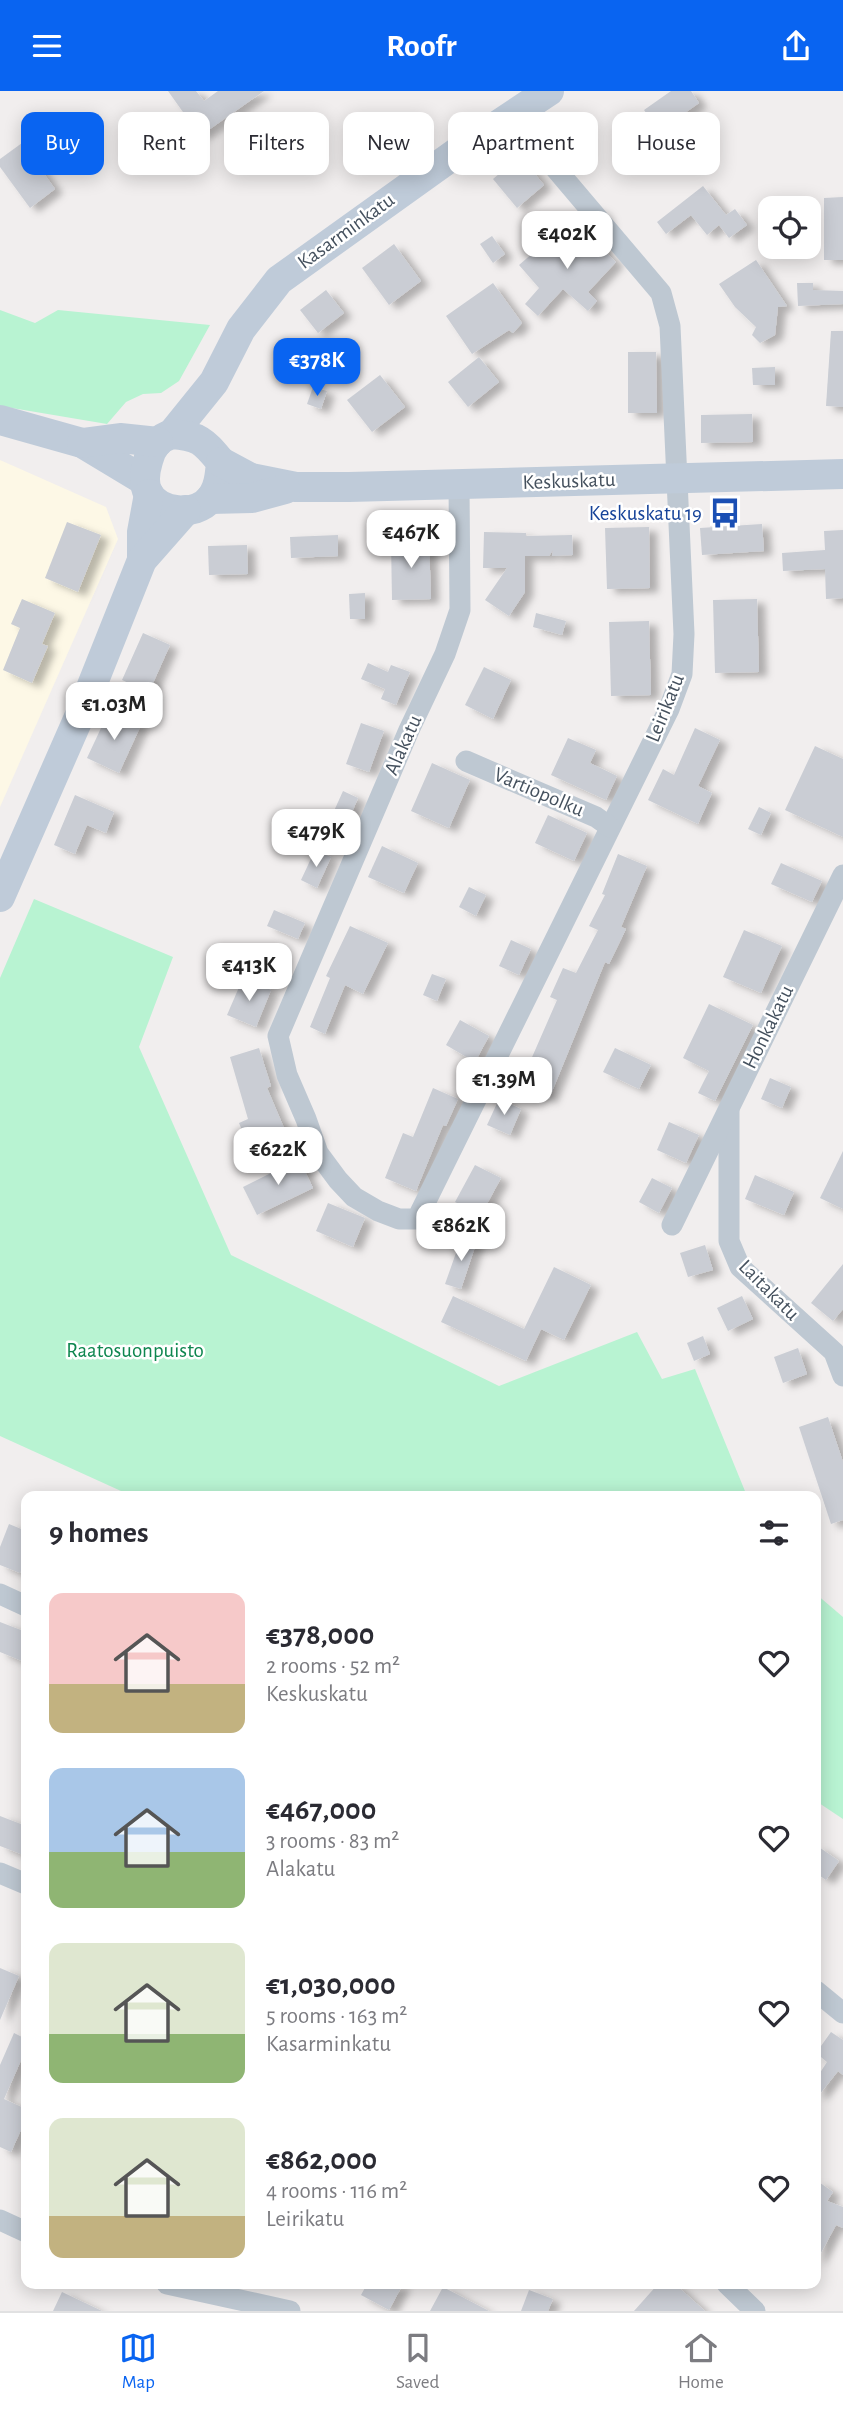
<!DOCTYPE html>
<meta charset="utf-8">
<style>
:root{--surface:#fff;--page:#f2f2f3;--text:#2b2b33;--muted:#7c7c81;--line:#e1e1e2;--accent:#0964f1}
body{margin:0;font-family:"Alegreya Sans",sans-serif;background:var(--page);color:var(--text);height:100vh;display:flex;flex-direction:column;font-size:26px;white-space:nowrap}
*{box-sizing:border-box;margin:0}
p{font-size:23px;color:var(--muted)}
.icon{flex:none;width:38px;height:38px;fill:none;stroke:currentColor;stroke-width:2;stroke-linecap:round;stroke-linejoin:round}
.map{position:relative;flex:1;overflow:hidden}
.sheet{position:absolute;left:21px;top:1400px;width:800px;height:798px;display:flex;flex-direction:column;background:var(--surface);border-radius:14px;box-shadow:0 4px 18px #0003}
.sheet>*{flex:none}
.top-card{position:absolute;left:21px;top:21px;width:802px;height:63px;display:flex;gap:14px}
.tools{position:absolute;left:758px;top:105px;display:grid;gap:14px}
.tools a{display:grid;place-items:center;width:63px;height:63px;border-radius:14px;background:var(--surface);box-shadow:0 4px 18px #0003;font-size:35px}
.price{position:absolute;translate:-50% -60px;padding:0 16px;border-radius:14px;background:#fff;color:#222;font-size:23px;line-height:46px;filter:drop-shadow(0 2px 4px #0008)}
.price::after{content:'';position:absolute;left:50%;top:42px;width:21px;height:16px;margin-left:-10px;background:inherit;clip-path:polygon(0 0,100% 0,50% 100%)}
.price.active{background:var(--accent);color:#fff}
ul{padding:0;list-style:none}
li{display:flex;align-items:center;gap:21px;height:175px;padding:0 28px}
li span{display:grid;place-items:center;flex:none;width:196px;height:140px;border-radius:14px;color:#555}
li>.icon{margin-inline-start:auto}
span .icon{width:84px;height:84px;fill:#fffc;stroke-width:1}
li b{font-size:30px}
h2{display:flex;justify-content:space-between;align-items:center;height:84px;padding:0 28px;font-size:30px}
.pill{padding:0 24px;border-radius:14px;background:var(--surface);box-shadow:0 4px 18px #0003;font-size:24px;line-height:63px}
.pill.active{background:var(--accent);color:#fff}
header{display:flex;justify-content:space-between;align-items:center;height:91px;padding:0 28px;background:var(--accent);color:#fff;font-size:32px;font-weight:600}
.tabs{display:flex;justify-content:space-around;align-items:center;height:98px;border-top:2px solid var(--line);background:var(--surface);font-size:19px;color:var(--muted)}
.tabs a{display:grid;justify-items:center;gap:4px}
.tabs .active{color:var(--accent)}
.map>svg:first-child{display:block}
.commercial{fill:#fdf8e6}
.green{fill:#b8f3d2}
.building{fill:#cacdd4;filter:url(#shadow)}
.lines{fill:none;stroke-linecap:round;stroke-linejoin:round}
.street{stroke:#bec8d2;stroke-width:21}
.secondary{stroke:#bfcbd9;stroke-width:30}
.labels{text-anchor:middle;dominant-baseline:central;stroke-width:5;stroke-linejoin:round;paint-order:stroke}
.street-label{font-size:21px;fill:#45515e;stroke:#fff}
.transit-label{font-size:21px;fill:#164399;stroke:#fff;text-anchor:end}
.park-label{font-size:21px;fill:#0e864f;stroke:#fff}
</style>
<header><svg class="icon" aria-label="menu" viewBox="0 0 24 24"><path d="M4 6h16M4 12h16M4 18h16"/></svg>Roofr<svg class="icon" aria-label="share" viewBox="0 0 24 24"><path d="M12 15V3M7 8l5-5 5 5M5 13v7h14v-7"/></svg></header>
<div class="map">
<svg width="843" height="2220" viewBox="0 0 843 2220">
<defs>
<filter id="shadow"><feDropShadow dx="8" dy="4.5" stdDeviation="3.5" flood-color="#0004"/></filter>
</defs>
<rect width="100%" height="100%" fill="#f1eeee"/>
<!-- commercial -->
<polygon class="commercial" points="0,369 106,416 118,448 0,716"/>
<!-- green -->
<g class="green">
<polygon points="0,219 35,232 58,219 210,234 179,290 161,302 143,303 126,311 107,333 0,315"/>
<polygon points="34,808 173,866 139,956 231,1164 499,1295 637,1241 662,1288 695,1278 747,1405 132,1405 0,1345 0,887"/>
<polygon points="816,1503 843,1526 843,1728 816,1710"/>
</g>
<!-- building -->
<g class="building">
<polygon points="168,0 196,0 204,10 218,0 264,0 200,45"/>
<polygon points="671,0 691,0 699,12 649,47 639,33 649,26 644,19"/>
<polygon points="566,32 580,51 566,62 552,42"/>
<polygon points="22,52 55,98 30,117 0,76 0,68"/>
<polygon points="520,65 544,94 517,117 493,88"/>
<polygon points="703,95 726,124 735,118 747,134 729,147 719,134 707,144 691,124 666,143 657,131"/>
<polygon points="843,106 843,169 824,169 824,107"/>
<polygon points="581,138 616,171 588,201 597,210 588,220 563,198 538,225 525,213 539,197 519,174 548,149 558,161"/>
<polygon points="492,145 505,163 493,172 480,153"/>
<polygon points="394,153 421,190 389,214 362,177"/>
<polygon points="756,169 787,215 778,216 775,244 760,252 752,244 756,236 735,216 719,193"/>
<polygon points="493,192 522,232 513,242 509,239 472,263 446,225"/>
<polygon points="797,192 813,192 813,199 843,200 843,213 798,215"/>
<polygon points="326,199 344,222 318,242 300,219"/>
<polygon points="831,240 843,240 843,316 826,315"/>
<polygon points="628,261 656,261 657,322 628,322"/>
<polygon points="479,266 499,291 468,316 448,291"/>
<polygon points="775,276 775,294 753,294 752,277"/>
<polygon points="380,284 405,316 372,341 347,309"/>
<polygon points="313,296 327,300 321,318 307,313"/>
<polygon points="752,323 753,351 701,352 701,324"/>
<polygon points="67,431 101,444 78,501 45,487"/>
<polygon points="762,433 764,460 702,464 700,437"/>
<polygon points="649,436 650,497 607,498 605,437"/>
<polygon points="843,439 843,507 826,508 825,478 783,480 782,462 825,459 824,440"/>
<polygon points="484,441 526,442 526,445 572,444 573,464 552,465 553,459 549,465 525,465 525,501 509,525 485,509 507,477 483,477"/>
<polygon points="338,444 338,465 291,467 290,446"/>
<polygon points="429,449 431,508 392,509 391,450"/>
<polygon points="247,454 248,483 209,484 208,455"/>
<polygon points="365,502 365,528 350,528 349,503"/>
<polygon points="22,508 55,522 42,553 48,555 32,592 3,579 20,537 11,533"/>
<polygon points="757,508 759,581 715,582 713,509"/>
<polygon points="536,522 566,530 562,544 533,536"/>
<polygon points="649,530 651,604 611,605 609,531"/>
<polygon points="143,542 170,554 149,601 122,589"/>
<polygon points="368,572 388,581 391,574 410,581 396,614 381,608 385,598 361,588"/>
<polygon points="484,576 511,589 493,628 465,614"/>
<polygon points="109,620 141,634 119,682 87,667"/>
<polygon points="361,632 384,640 369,681 346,673"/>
<polygon points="695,637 720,649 698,695 712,702 698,733 648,709 663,678 674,684"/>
<polygon points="568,647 596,659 590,672 617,685 606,709 551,684"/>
<polygon points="815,655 843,668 843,746 785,719"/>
<polygon points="432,672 470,689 449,737 411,720"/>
<polygon points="343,700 358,707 345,738 329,731"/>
<polygon points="75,704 114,721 106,742 87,734 75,763 54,754"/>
<polygon points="759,716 771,722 761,744 748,738"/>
<polygon points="548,724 587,742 574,770 535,752"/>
<polygon points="382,755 418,772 404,802 368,786"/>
<polygon points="315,759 331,766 317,797 301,789"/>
<polygon points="618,763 647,775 621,836 626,838 609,873 605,871 549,1008 519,996 557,909 550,906 563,877 576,882 598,839 589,835 605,804 602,803"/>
<polygon points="781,772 822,790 812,811 771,793"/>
<polygon points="469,796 486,804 476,825 459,816"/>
<polygon points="274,819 305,832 298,848 267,835"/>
<polygon points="350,835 388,852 363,903 345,894 325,943 310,936 330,887 326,885"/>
<polygon points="744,839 782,855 761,902 723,886"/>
<polygon points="511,849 531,858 519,884 499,875"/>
<polygon points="432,883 446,888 437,910 423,904"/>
<polygon points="243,887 271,899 256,936 227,924"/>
<polygon points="709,913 753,934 715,1010 698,1002 709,980 683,967"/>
<polygon points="460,929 489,945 475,971 446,954"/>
<polygon points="259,957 271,995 267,997 287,1044 251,1060 239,1032 248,1028 230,966"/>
<polygon points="615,957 651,974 639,998 603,981"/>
<polygon points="770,987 791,996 782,1017 761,1008"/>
<polygon points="433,997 458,1008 446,1035 443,1034 416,1100 385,1087 403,1042 413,1046"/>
<polygon points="499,1008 521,1018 510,1044 487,1034"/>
<polygon points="669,1031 699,1044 686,1072 657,1059"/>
<polygon points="843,1060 843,1118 820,1107"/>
<polygon points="299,1068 313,1097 257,1124 243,1096"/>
<polygon points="475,1074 501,1087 481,1124 455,1111"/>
<polygon points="755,1084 794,1101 784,1124 745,1108"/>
<polygon points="652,1087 672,1097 659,1122 639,1111"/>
<polygon points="328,1112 365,1127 353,1156 316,1140"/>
<polygon points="462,1145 477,1150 461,1198 445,1193"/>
<polygon points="705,1154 713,1179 688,1186 680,1162"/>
<polygon points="843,1173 843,1218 833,1230 811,1212"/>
<polygon points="554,1176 591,1194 564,1249 541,1238 526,1270 441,1231 453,1205 524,1238"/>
<polygon points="742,1205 753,1228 728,1240 717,1217"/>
<polygon points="703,1245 710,1263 694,1270 687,1252"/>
<polygon points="798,1257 807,1283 783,1292 774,1266"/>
<polygon points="828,1326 843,1371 843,1429 831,1433 799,1336"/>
<polygon points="9,1433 26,1440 26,1466 20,1482 0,1474 0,1456"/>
<polygon points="0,1531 26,1541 26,1560 22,1570 0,1561"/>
<polygon points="0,1725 26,1735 26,1765 0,1755"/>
<polygon points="816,1754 839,1770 826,1789 816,1782"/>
<polygon points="0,1877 19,1885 0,1929"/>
<polygon points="831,1941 843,1949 843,1984 838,1980 819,2004 816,2002 816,1988 827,1971 816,1962"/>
<polygon points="14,1942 26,1948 26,1958 4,2008 26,2018 26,2028 11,2061 0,2056 0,1974"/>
<polygon points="816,2089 833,2101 827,2110 843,2116 843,2137 836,2134 816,2171"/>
<polygon points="367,2193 403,2193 389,2219 361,2204"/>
<polygon points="658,2193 675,2193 705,2220 634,2220"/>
<polygon points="443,2196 489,2220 430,2220"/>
<polygon points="529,2199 553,2208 548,2220 521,2220"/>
<polygon points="62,2201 102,2220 53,2220"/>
</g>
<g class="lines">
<!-- street -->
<g class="street">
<polyline points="459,393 460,519 445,563 409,639 278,945 287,984 306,1028 318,1062 338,1089 354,1106 378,1120 399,1128 417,1128 669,618 682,583 684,543 670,235 661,202 511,25"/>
<polyline points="466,670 596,726 610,736"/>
<polyline points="729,1020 729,1150 740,1176 834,1261 843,1285"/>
<polyline points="672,1134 843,784"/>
<polyline points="0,1503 26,1515"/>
<polyline points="0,1782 26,1793"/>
<polyline points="816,1900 843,1922"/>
<polyline points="0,2129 26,2141"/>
<polyline points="167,2193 290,2220"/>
<polyline points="727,2193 755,2220"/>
</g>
<!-- secondary -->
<g class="secondary">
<polyline points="0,329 82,352 145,390"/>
<polyline points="172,343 214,291 241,238 279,189 459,60 549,0"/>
<path d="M172,343C200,345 204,351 221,371C220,383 219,398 210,408C195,426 159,422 148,402C143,392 145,380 148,370C151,356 159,347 172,343Z"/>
<polyline points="82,352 120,347 158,351"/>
<polyline points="221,371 251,387 296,396 349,396 843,383"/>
<polyline points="210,408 252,407 285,398"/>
<polyline points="142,469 142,441 149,403"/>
<polyline points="0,806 83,617 142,469 186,419"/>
</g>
</g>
<!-- icons -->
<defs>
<g id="bus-bare" transform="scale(2.415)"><path d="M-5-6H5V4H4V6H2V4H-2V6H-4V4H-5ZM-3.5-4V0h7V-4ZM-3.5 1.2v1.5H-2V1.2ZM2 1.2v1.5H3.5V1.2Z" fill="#1a4fb4" stroke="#fff" stroke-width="2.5" paint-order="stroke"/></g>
</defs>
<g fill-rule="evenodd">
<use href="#bus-bare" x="725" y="422"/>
</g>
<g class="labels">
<!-- street labels -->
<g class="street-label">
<text transform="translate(346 140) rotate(-36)">Kasarminkatu</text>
<text transform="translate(569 390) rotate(-2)">Keskuskatu</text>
<text transform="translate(665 617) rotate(-68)">Leirikatu</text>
<text transform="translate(403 654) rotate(-66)">Alakatu</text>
<text transform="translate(539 701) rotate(23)">Vartiopolku</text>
<text transform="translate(768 936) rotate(-64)">Honkakatu</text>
<text transform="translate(769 1199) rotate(45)">Laitakatu</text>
</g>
<!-- transit labels -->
<g class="transit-label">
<text x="702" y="422">Keskuskatu 19</text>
</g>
<!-- park labels -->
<g class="park-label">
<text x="135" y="1259">Raatosuonpuisto</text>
</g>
</g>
</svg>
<div class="tools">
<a><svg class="icon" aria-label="locate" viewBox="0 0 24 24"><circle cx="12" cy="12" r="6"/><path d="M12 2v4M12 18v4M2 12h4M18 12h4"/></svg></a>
</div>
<b class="price" style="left:567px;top:180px">€402K</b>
<b class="price active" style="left:317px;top:307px">€378K</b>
<b class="price" style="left:411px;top:479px">€467K</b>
<b class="price" style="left:114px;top:651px">€1.03M</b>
<b class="price" style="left:316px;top:778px">€479K</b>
<b class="price" style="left:249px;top:912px">€413K</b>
<b class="price" style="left:504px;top:1026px">€1.39M</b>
<b class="price" style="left:278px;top:1096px">€622K</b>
<b class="price" style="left:461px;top:1172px">€862K</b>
<div class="top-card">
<a class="pill active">Buy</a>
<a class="pill">Rent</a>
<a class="pill">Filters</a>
<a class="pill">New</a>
<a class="pill">Apartment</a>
<a class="pill">House</a>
</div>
<section class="sheet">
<h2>9 homes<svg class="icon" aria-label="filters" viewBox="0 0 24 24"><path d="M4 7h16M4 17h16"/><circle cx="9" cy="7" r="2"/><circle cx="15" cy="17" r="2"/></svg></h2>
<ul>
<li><span style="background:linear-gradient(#f6c9c9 65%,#c2b280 0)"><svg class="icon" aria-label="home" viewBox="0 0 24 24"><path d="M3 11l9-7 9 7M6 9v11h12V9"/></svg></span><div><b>€378,000</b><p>2 rooms · 52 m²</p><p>Keskuskatu</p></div><svg class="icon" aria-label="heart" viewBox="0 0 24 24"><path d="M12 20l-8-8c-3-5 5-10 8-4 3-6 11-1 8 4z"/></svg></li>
<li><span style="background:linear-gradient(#a9c7e8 60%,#8fb573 0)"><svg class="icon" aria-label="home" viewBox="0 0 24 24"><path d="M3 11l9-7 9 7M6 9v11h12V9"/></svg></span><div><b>€467,000</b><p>3 rooms · 83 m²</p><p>Alakatu</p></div><svg class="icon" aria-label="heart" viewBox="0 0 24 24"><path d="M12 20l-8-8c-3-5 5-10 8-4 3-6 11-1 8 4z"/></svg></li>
<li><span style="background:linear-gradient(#dfe7d0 65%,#8fb573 0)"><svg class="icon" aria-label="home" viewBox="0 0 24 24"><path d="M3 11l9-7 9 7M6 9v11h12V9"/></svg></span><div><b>€1,030,000</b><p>5 rooms · 163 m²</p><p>Kasarminkatu</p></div><svg class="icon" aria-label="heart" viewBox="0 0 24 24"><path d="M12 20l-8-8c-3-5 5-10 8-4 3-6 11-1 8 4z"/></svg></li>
<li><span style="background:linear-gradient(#dfe7d0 70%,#c2b280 0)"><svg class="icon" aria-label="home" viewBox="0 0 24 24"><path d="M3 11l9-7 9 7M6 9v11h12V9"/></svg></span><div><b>€862,000</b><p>4 rooms · 116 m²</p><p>Leirikatu</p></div><svg class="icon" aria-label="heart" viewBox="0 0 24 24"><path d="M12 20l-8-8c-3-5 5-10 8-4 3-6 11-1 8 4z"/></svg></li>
</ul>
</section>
</div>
<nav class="tabs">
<a class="active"><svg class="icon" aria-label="map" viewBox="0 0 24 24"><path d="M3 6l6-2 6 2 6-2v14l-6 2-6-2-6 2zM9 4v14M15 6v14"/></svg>Map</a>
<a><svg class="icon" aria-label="saved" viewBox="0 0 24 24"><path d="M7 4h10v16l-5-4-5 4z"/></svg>Saved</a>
<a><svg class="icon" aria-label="home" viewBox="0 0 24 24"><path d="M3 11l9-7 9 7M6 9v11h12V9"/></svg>Home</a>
</nav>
